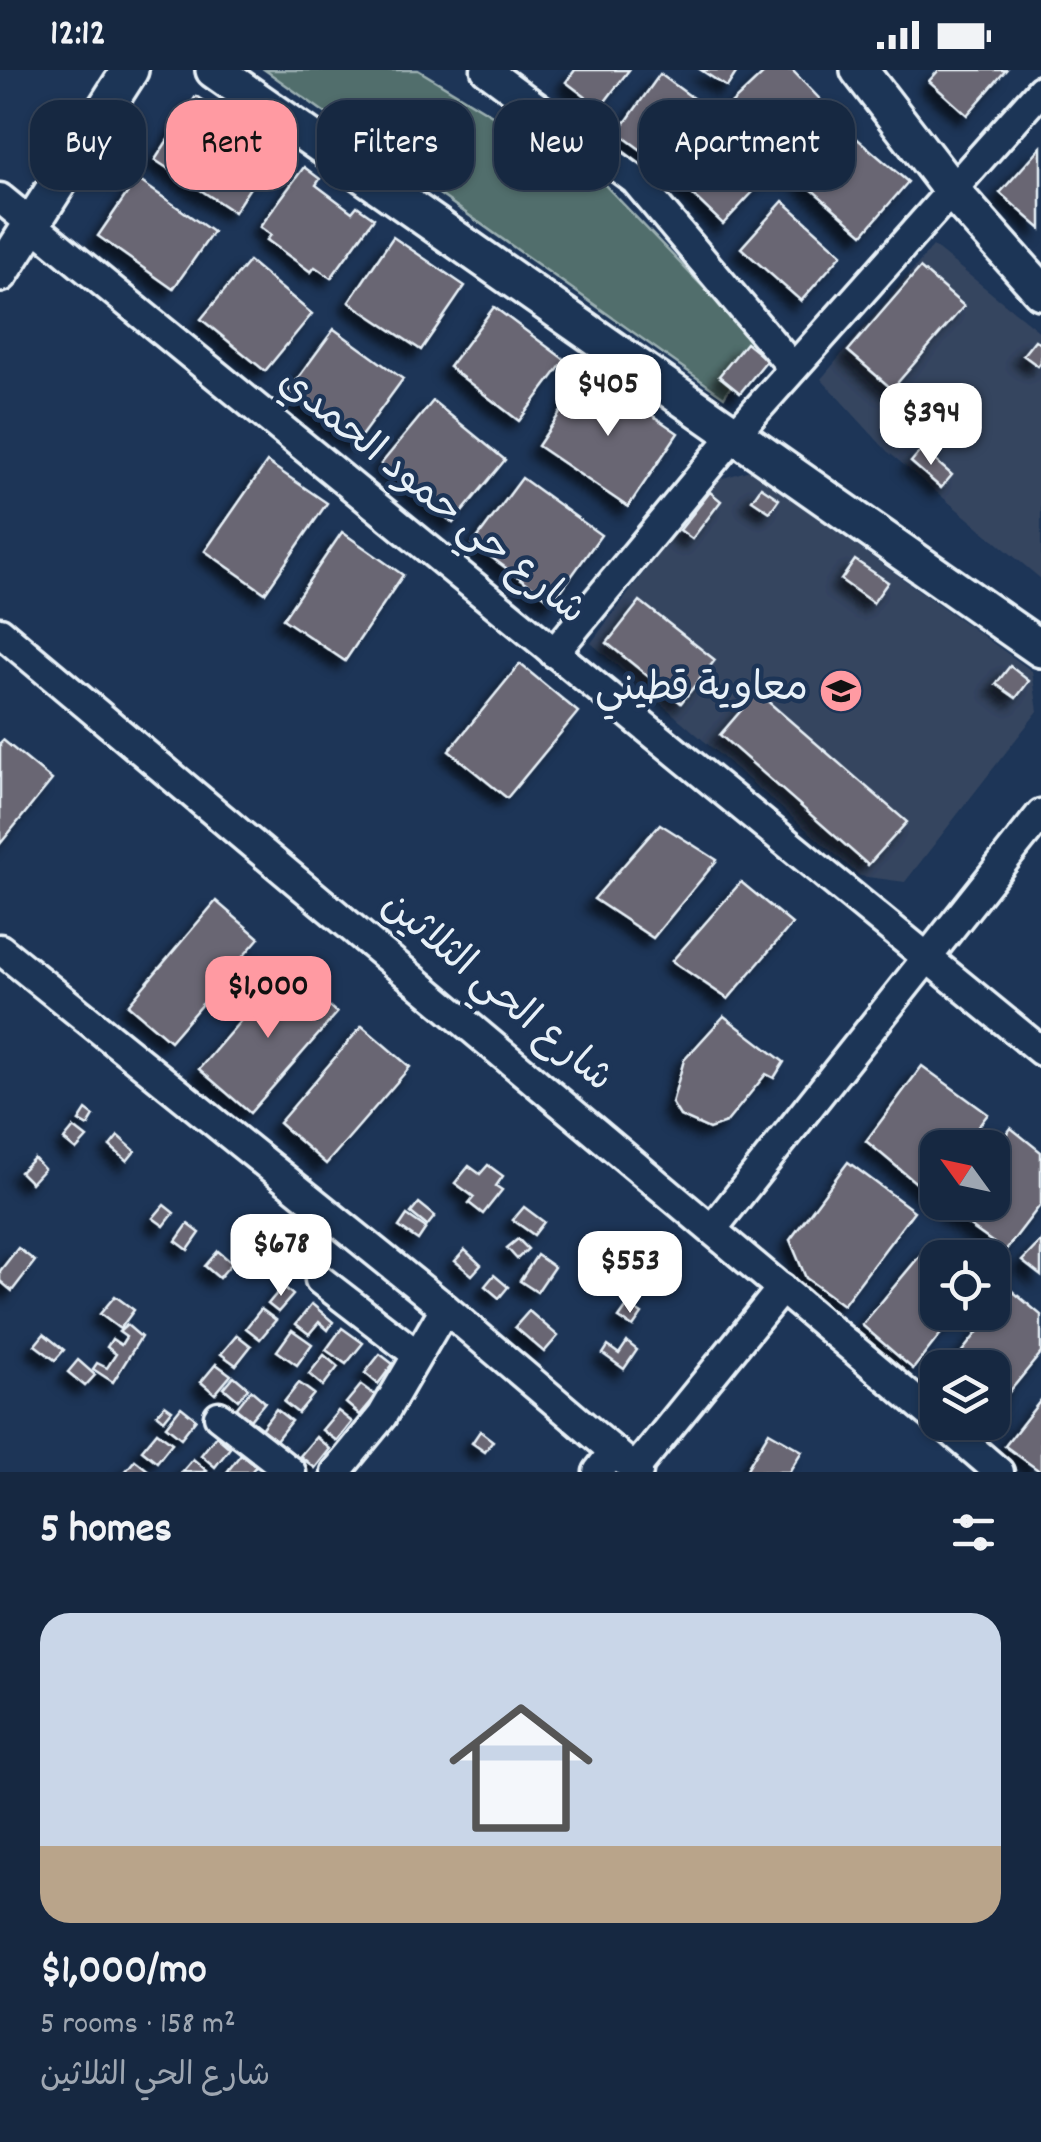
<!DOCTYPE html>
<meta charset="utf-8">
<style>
:root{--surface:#162841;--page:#1f3048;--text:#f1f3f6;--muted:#9ea6b1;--line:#35445a;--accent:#ff9aa2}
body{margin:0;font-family:Dekko,"Playpen Sans Arabic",sans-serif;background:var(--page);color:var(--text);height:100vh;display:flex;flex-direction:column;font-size:38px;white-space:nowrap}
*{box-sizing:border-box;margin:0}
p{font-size:32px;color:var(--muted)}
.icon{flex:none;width:55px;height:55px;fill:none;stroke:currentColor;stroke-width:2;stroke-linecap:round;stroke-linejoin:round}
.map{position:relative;height:1402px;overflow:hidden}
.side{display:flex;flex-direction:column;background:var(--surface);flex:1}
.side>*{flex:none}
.guide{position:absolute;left:30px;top:30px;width:982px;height:90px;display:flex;gap:20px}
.needle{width:65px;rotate:303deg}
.buttons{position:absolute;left:920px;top:1060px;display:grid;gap:20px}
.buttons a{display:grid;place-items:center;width:90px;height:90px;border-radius:20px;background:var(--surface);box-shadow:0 2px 8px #0004,0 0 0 2px var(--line);font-size:50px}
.price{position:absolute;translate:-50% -85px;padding:0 22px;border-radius:20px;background:#fff;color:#222;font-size:32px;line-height:65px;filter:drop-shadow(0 2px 5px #0008)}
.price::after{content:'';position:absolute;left:50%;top:60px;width:30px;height:22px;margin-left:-15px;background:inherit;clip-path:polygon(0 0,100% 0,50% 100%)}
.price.on{background:var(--accent);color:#111}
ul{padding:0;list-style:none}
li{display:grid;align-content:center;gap:20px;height:530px;padding:0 40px}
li+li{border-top:2px solid var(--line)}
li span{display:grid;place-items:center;height:310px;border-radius:30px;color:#555}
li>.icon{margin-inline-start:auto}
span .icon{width:180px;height:180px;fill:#fffc;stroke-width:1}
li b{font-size:42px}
h2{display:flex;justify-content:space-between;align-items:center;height:120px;padding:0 40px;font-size:42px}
.pill{padding:0 35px;border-radius:30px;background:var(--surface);box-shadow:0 2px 8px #0004,0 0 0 2px var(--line);font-size:35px;line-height:90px}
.pill.on{background:var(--accent);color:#111}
.status{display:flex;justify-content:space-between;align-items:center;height:70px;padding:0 50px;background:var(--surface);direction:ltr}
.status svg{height:28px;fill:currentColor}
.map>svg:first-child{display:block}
.built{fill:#34445f}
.green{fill:#516e6c;stroke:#9cb0b2;stroke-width:2.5}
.building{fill:#696673;stroke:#e8f1f8;stroke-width:2.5;filter:url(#shadow)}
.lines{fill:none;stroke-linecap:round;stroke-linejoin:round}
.minor-casing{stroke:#e8f1f8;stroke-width:35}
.tertiary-casing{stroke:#e8f1f8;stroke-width:42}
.minor{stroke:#1d3557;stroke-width:28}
.tertiary{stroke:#1d3557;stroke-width:35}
.labels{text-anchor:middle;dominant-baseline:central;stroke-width:9;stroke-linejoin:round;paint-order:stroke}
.street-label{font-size:40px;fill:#e8f1f8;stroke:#1d3557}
.poi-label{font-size:40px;fill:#e8f1f8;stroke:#1d3557;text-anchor:end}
</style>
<div class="status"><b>12:12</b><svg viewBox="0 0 49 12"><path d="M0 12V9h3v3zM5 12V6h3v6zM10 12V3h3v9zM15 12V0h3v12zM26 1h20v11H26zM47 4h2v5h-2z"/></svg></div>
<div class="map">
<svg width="1041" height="1402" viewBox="0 0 1041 1402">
<defs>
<filter id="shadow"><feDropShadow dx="-9" dy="9" stdDeviation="5" flood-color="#0009"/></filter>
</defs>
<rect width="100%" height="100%" fill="#1d3557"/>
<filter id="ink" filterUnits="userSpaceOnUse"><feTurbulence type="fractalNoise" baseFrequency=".01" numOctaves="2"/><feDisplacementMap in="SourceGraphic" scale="20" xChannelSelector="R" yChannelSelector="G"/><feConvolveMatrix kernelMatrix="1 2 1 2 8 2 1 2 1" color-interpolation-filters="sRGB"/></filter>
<g filter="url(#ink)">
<!-- built -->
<g class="built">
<polygon points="933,176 1041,263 1041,509 887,381 821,309"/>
<polygon points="750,400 1032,601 1038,641 905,812 860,806 591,573 713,411"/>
</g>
<!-- green -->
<polygon class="green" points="265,0 418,0 601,111 758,274 724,327"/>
<!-- building -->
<g class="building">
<polygon points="575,0 629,0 600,38 566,12"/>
<polygon points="701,0 738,0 727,17"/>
<polygon points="767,0 792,0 834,44 786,91 731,34"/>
<polygon points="939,0 1006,0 967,45 929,11"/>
<polygon points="660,4 697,31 655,90 618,63"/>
<polygon points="196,26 276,78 234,142 155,90"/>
<polygon points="714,58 766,108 723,154 671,104"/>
<polygon points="847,60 908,112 863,164 802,111"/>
<polygon points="1041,77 1041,159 1000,123"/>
<polygon points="304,97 320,109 316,115 352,142 357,136 374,148 331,208 315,197 311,202 267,170 271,165 260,157"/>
<polygon points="137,109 213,162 173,219 98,166"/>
<polygon points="783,131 842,184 801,231 741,178"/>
<polygon points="393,167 465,216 421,280 349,232"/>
<polygon points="249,191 312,244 265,301 201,249"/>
<polygon points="920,198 964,236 892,319 848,281"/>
<polygon points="494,237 565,290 519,351 449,297"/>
<polygon points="334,259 403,309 356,373 287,323"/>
<polygon points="1035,270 1041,274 1041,292 1038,296 1023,285"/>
<polygon points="746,273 767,290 740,323 719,306"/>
<polygon points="588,301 678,363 628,437 538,376"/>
<polygon points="433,331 505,390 453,453 381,394"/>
<polygon points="922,379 952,405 941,418 911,392"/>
<polygon points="267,392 327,433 265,523 205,481"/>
<polygon points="522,408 601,465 553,532 473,474"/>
<polygon points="761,417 779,429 770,442 752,430"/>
<polygon points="710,422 721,431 692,469 680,460"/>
<polygon points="342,462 403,505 345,591 283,549"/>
<polygon points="855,490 888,512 873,533 841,510"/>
<polygon points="640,531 715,590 681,633 607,573"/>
<polygon points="520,594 578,642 507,728 449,681"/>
<polygon points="1010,596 1029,611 1016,628 996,614"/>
<polygon points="757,622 907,752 868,795 720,665"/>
<polygon points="3,670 52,710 0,774 0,673"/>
<polygon points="660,754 717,790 653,868 594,829"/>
<polygon points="741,812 792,854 728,929 672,891"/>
<polygon points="216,831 259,868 170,971 128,935"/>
<polygon points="286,898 337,943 250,1043 199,999"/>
<polygon points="724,946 784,992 774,1008 766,1004 726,1053 709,1059 680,1046 672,1033 684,990"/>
<polygon points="362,956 410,997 326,1094 279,1053"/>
<polygon points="922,996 988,1044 962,1078 938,1078 938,1109 927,1122 866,1071"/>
<polygon points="86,1040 94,1046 88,1056 79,1051"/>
<polygon points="74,1058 87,1068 76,1080 64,1070"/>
<polygon points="1011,1058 1041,1082 1041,1134 1005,1181 950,1142 957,1132 992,1132 992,1084"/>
<polygon points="118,1066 135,1081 127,1091 110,1076"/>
<polygon points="34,1088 44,1099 31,1113 20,1102"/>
<polygon points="848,1092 914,1141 843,1235 806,1208 790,1170"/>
<polygon points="488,1095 503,1106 496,1116 502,1120 483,1144 469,1133 474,1127 455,1113 469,1096 480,1104"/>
<polygon points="419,1133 435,1146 427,1156 411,1143"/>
<polygon points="164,1135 174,1143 164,1156 153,1148"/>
<polygon points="524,1137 544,1152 534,1165 513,1150"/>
<polygon points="407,1145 426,1158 418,1170 399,1157"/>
<polygon points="188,1154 200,1163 188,1180 176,1171"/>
<polygon points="518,1169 528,1179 517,1189 507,1178"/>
<polygon points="1041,1171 1041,1206 1022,1191"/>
<polygon points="928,1176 946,1188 938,1188 938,1242 958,1242 913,1299 862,1255"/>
<polygon points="18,1178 35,1191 12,1221 0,1211 0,1201"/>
<polygon points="465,1180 481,1195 472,1205 455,1191"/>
<polygon points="218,1181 232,1193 219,1208 205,1196"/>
<polygon points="537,1185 554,1197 537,1222 520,1211"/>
<polygon points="494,1205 508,1217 499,1228 485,1216"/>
<polygon points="283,1216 293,1225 278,1242 268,1234"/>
<polygon points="1011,1220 1041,1245 1041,1283 992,1343 992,1298 949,1298"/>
<polygon points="115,1226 134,1240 120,1259 100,1244"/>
<polygon points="312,1234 333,1252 328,1260 319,1252 309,1264 296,1254"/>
<polygon points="628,1235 642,1244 633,1257 619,1248"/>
<polygon points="261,1239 276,1250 260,1269 246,1258"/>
<polygon points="529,1241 558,1266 544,1282 515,1257"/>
<polygon points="127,1255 141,1267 113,1312 93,1299 97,1293 107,1298 116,1284 107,1277 112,1269 121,1275 126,1267 119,1262"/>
<polygon points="342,1258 363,1273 346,1294 326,1280"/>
<polygon points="292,1260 312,1274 297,1295 277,1281"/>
<polygon points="44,1264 64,1280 55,1290 35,1275"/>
<polygon points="237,1265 251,1276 236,1295 221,1284"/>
<polygon points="627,1272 637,1280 624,1299 603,1284 608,1276 619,1284"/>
<polygon points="380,1284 393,1294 378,1314 365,1303"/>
<polygon points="324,1285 338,1297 323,1316 309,1304"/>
<polygon points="78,1290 95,1305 85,1316 68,1302"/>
<polygon points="216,1294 231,1305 215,1324 201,1312"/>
<polygon points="234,1306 248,1318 238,1330 224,1318"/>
<polygon points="299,1313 314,1324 298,1343 284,1332"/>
<polygon points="361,1315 376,1326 360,1345 346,1333"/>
<polygon points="251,1320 265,1332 250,1350 236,1339"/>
<polygon points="1041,1330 1041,1402 1005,1376"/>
<polygon points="165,1335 172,1340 164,1350 157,1344"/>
<polygon points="181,1337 196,1349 181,1368 166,1356"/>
<polygon points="276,1339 291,1351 276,1370 261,1359"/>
<polygon points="338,1341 352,1352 337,1371 322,1360"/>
<polygon points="480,1361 493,1371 485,1382 472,1373"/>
<polygon points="157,1362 172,1373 157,1392 142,1380"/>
<polygon points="769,1362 802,1381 789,1402 745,1402"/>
<polygon points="216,1366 230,1378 215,1397 201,1385"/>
<polygon points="316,1367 330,1379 315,1398 300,1386"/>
<polygon points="241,1384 256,1396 251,1402 227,1402"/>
<polygon points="193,1389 207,1401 206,1402 182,1402"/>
<polygon points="135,1390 149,1401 148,1402 125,1402"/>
</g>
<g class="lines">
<!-- minor casing -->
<g class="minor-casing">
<g id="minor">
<polyline points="486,0 635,110 793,298"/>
<polyline points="0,128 1041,981"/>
<polyline points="0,562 938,1350"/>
<polyline points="554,583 735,364 1041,20"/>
<polyline points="0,879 445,1238 638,1402"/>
<polyline points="713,1158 1041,744"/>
<polyline points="320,1210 416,1284"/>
<polyline points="219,1346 291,1402"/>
<polyline points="941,1352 999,1402"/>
<polyline points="635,1399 782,1218"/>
<polyline points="336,1402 382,1346 445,1238"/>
<polyline points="598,1402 614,1381"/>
</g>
</g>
<!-- tertiary casing -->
<g class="tertiary-casing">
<g id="tertiary">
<polyline points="214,0 1041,579"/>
<polyline points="859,0 952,121 1041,221"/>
<polyline points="0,204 130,0"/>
</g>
</g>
<!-- minor -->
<use href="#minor" class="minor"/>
<!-- tertiary -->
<use href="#tertiary" class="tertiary"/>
</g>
</g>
<!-- icons -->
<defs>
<g id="school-disc" transform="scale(2.25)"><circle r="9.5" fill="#ff9aa2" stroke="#1d3557"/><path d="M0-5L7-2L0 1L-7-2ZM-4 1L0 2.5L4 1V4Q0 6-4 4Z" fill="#111"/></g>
</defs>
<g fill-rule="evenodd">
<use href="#school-disc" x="841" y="621"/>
</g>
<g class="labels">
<!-- street labels -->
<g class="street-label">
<text transform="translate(430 429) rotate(39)">شارع حي حمود الحمدي</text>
<text transform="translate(495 924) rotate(40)">شارع الحي الثلاثين</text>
</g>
<!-- poi labels -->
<g class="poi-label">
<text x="808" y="621">معاوية قطيني</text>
</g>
</g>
</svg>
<div class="buttons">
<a><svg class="needle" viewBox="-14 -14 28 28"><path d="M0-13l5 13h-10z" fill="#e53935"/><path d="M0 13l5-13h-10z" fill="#9ea6b1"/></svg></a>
<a><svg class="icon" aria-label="locate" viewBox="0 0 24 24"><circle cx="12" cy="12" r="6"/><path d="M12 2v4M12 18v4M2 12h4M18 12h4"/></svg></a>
<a><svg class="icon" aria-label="layers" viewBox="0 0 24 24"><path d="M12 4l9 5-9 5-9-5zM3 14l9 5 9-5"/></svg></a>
</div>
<b class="price" style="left:608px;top:369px">$405</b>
<b class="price" style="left:931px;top:398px">$394</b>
<b class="price on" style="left:268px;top:971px">$1,000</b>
<b class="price" style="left:281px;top:1229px">$678</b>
<b class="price" style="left:630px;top:1246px">$553</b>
<div class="guide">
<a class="pill">Buy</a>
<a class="pill on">Rent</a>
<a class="pill">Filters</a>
<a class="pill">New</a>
<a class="pill">Apartment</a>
</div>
</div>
<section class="side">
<h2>5 homes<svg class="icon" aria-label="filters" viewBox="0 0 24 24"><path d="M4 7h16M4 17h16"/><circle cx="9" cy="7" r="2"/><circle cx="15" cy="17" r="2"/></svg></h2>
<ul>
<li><span style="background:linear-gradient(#c9d6e8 75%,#b9a48a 0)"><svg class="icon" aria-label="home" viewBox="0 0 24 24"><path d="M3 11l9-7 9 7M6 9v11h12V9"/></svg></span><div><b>$1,000/mo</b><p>5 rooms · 158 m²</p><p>شارع الحي الثلاثين</p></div></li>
</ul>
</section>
